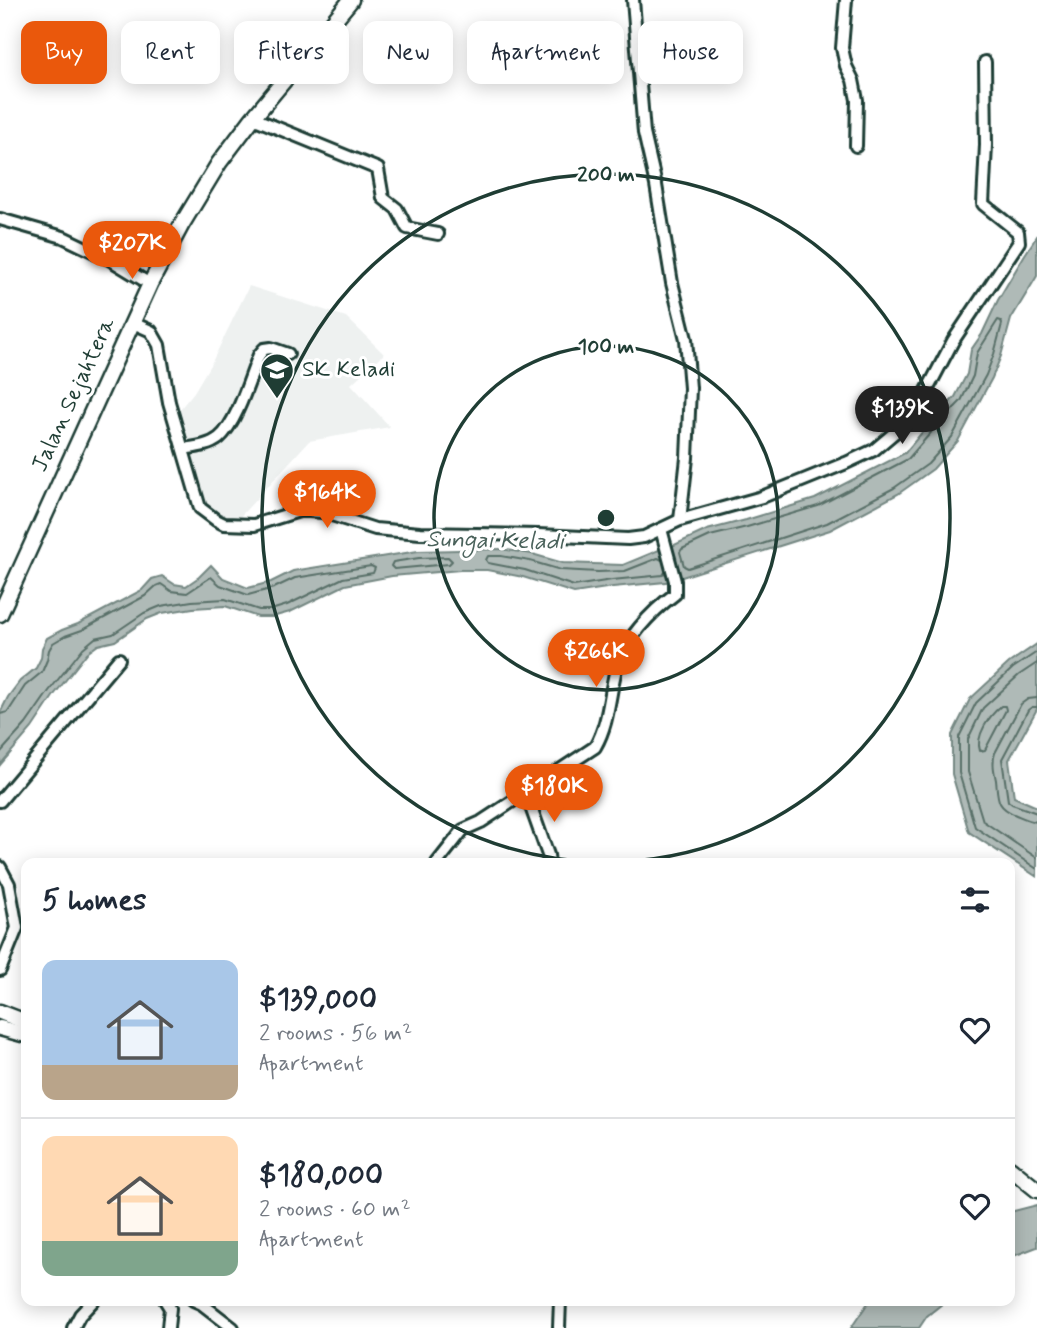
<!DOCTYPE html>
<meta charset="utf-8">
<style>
:root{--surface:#fff;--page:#f2f2f3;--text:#1f2937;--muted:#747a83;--line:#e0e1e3;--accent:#ea580c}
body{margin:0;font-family:Mynerve,sans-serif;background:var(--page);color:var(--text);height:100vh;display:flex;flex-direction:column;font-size:26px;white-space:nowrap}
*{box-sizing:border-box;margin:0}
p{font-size:23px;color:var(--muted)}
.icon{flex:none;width:38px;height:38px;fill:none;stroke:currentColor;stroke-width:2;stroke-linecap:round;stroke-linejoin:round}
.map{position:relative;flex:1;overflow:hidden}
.panel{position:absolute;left:21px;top:858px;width:994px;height:448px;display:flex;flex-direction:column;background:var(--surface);border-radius:14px;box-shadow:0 4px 18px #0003}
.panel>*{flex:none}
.top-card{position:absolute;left:21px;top:21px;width:996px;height:63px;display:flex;gap:14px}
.price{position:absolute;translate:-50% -60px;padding:0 16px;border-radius:24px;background:var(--accent);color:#fff;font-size:23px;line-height:46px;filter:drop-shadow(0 2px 4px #0008)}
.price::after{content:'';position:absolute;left:50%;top:42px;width:21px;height:16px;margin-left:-10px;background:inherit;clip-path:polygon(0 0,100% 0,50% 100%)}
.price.current{background:#222;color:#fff}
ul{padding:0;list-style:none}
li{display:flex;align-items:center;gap:21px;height:175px;padding:0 21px}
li+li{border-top:2px solid var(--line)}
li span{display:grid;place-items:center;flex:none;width:196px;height:140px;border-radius:14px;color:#555}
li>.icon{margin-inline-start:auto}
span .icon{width:84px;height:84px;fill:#fffc;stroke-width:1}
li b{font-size:30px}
h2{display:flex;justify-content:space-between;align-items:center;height:84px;padding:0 21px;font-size:30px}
.tag{padding:0 24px;border-radius:14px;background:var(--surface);box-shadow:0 4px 18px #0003;font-size:24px;line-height:63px}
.tag.current{background:var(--accent);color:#fff}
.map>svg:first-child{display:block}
.built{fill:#eef1f0}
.water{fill:#afbab7;stroke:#758883;stroke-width:2}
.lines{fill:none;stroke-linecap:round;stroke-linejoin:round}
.shore{stroke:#596f68;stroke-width:2}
.minor-casing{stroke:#1f3d34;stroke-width:16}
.major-casing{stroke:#1f3d34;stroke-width:19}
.minor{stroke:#fff;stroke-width:10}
.major{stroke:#fff;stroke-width:14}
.ring{fill:none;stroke:#1f3d34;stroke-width:3.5}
.labels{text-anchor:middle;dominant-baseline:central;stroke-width:6;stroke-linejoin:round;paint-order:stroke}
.poi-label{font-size:23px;fill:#1f3d34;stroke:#fff;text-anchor:start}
.street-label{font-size:23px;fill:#1f3d34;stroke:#fff}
.water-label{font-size:24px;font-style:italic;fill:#4a625b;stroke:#fff}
.centre{fill:#1f3d34;stroke:#fff;stroke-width:3.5}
.ring-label{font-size:21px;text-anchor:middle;font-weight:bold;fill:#1f3d34;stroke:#fff;stroke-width:6;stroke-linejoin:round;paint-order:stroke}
</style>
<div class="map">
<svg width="1037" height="1328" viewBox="0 0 1037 1328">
<rect width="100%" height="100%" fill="#fff"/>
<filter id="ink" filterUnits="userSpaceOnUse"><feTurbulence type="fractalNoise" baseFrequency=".0143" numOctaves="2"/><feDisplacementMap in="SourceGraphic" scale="14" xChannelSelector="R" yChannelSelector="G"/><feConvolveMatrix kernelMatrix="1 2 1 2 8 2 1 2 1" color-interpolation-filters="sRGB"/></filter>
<g filter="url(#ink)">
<!-- built -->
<polygon class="built" points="249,286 346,317 384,354 351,384 390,427 309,441 237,520 230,520 207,504 180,409 194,392 213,360"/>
<!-- water -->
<g class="water">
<polygon points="1037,236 1037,276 1011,319 1001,356 992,378 958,441 933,469 898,494 830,530 679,578 672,546 707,530 746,520 815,499 905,453 929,424 955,397 967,374 971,350 982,334 998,300 1024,256"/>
<polygon points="666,547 675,581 613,587 574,593 523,577 487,570 460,570 392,576 345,585 290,612 272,617 258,617 225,606 193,608 162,613 147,619 115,641 98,645 87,653 54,695 32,728 0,765 0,713 8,697 20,681 36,668 41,658 42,648 47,638 62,630 78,624 142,590 152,579 162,576 174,584 186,586 199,577 211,565 223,578 248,588 271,582 293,571 418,551 501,549 532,554 563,563 623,565"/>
<polygon points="1037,644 1037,709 1009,760 1014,797 1037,807 1037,877 969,832 952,774 952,735 970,699 1009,663"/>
<polygon points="1037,1205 1037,1247 1016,1255 1010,1259 1010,1212"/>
<polygon points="870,1300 947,1300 927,1316 919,1328 851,1328"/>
</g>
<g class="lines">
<!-- shore -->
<g class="shore">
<polygon points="998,320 1001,321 1002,324 994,354 986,375 952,437 928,464 894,488 827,523 688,568 684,566 680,552 682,549 710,536 747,527 818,506 908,459 934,429 961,401 973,376 977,353"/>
<polygon points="448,557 452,561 449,564 394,569 391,566 393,562 419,558"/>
<polyline points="662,560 658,558 625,571 598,572 561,570 530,561 501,556 488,556 486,560 488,563 525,570 574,586 612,580 663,575 665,572"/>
<polyline points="1037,652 1013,668 976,703 959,737 959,773 975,827 1037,869"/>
<polyline points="1037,663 1019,675 983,708 968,739 968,772 983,821 1037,858"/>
<path d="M1037,698L1028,699L1021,704L995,753C992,762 994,771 996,780C998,799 996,807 1016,815C1023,818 1029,821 1037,822"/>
<path d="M1001,706H1005L1006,710L985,750L980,751C975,736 989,716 1001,706Z"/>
<polyline points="1037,707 1032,707 1028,710 1002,759 1008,801 1012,804 1037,813"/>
<polyline points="0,714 8,712 25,686 42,672 47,660 49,650 53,643 65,636 82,630 145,596 156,586 161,584 171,591 187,593 211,577 220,585 248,595 274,588 295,578 371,566 375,568 373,573 343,578 287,605 271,610 259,610 225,599 192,601 161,606 144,613 113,634 95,638 83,648 49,691 26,724 0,753"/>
</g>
<!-- minor casing -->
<g class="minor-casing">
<g id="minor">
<polyline points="633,0 644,133 656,185 672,283 686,339 690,388 687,458 680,520"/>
<polyline points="846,0 842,48 846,66 853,80 857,100 856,146"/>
<polyline points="253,118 378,169 383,198 397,209 407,228 438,234"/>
<polyline points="0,219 63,237 109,259 150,284"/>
<polyline points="133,323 151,331 159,345 169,402 200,508 216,520 224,524 254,525 299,511 309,511 322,512 375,529 420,533 538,535 628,539 644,537 680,520 762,497 846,463 874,450 913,417 953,341 1019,242 1018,232 983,204 986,145 985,62"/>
<path d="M183,449C195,447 209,446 219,438C237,423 250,377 259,355L264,349L271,348L288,354"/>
<polyline points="526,793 548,855 549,863"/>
<polyline points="0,801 119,659"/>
<path d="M437,863L463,830L481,822L595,747C609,723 609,696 616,669C623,641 652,611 675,594V581L661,529"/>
<polyline points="0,867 9,884 17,928 0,970"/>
<polyline points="165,1300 170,1308 168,1328"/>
<polyline points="193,1300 202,1304 233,1328"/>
<polyline points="73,1328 80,1315 94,1300"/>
<polyline points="559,1328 560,1300"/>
</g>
</g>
<!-- major casing -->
<g class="major-casing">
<g id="major">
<polyline points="0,614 150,284 182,224 219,163 253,118 351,0"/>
<polyline points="0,1012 26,1022"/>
<polyline points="0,1028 26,1035"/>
<polyline points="1010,1168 1037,1190"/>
</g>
</g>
<!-- minor -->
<use href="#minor" class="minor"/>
<!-- major -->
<use href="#major" class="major"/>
</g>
</g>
<!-- distance rings -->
<g class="ring">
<circle cx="606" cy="518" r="172"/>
<circle cx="606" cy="518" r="344"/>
</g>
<!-- icons -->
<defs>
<g id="school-pin" transform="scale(1.75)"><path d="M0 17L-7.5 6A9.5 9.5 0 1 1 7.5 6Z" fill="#1f3d34" stroke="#fff"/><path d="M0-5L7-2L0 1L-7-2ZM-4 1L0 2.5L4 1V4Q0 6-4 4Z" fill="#fff"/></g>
</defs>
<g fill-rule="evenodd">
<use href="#school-pin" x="277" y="370"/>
</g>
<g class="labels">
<!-- poi labels -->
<g class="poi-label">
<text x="302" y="370">SK Keladi</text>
</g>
<!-- street labels -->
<g class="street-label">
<text transform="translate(74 395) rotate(-65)">Jalan Sejahtera</text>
</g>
<!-- water labels -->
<g class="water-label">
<text transform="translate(495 541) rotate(1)">Sungai Keladi</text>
</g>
</g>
<circle cx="606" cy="518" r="10" class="centre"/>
<g class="ring-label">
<text x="606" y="181">200 m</text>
<text x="606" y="353">100 m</text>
</g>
</svg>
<b class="price" style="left:132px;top:281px">$207K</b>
<b class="price current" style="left:902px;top:446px">$139K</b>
<b class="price" style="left:327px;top:530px">$164K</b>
<b class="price" style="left:596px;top:689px">$266K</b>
<b class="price" style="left:554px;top:824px">$180K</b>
<div class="top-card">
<a class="tag current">Buy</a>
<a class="tag">Rent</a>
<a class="tag">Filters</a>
<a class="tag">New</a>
<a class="tag">Apartment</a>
<a class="tag">House</a>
</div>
<section class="panel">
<h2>5 homes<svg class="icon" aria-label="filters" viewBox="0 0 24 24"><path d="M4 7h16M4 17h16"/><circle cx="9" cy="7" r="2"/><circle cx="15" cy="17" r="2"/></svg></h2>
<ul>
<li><span style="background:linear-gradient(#a9c7e8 75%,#b9a48a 0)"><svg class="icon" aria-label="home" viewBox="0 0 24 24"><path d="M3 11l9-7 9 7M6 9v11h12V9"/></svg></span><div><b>$139,000</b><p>2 rooms · 56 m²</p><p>Apartment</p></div><svg class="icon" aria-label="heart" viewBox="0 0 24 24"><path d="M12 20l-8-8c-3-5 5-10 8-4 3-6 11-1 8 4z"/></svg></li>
<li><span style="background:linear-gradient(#ffd9b3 75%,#7fa58c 0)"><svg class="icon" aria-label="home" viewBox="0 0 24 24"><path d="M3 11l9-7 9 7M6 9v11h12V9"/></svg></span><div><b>$180,000</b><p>2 rooms · 60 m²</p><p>Apartment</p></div><svg class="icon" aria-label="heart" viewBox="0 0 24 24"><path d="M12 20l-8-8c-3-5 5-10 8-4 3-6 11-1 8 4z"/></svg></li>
</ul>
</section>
</div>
